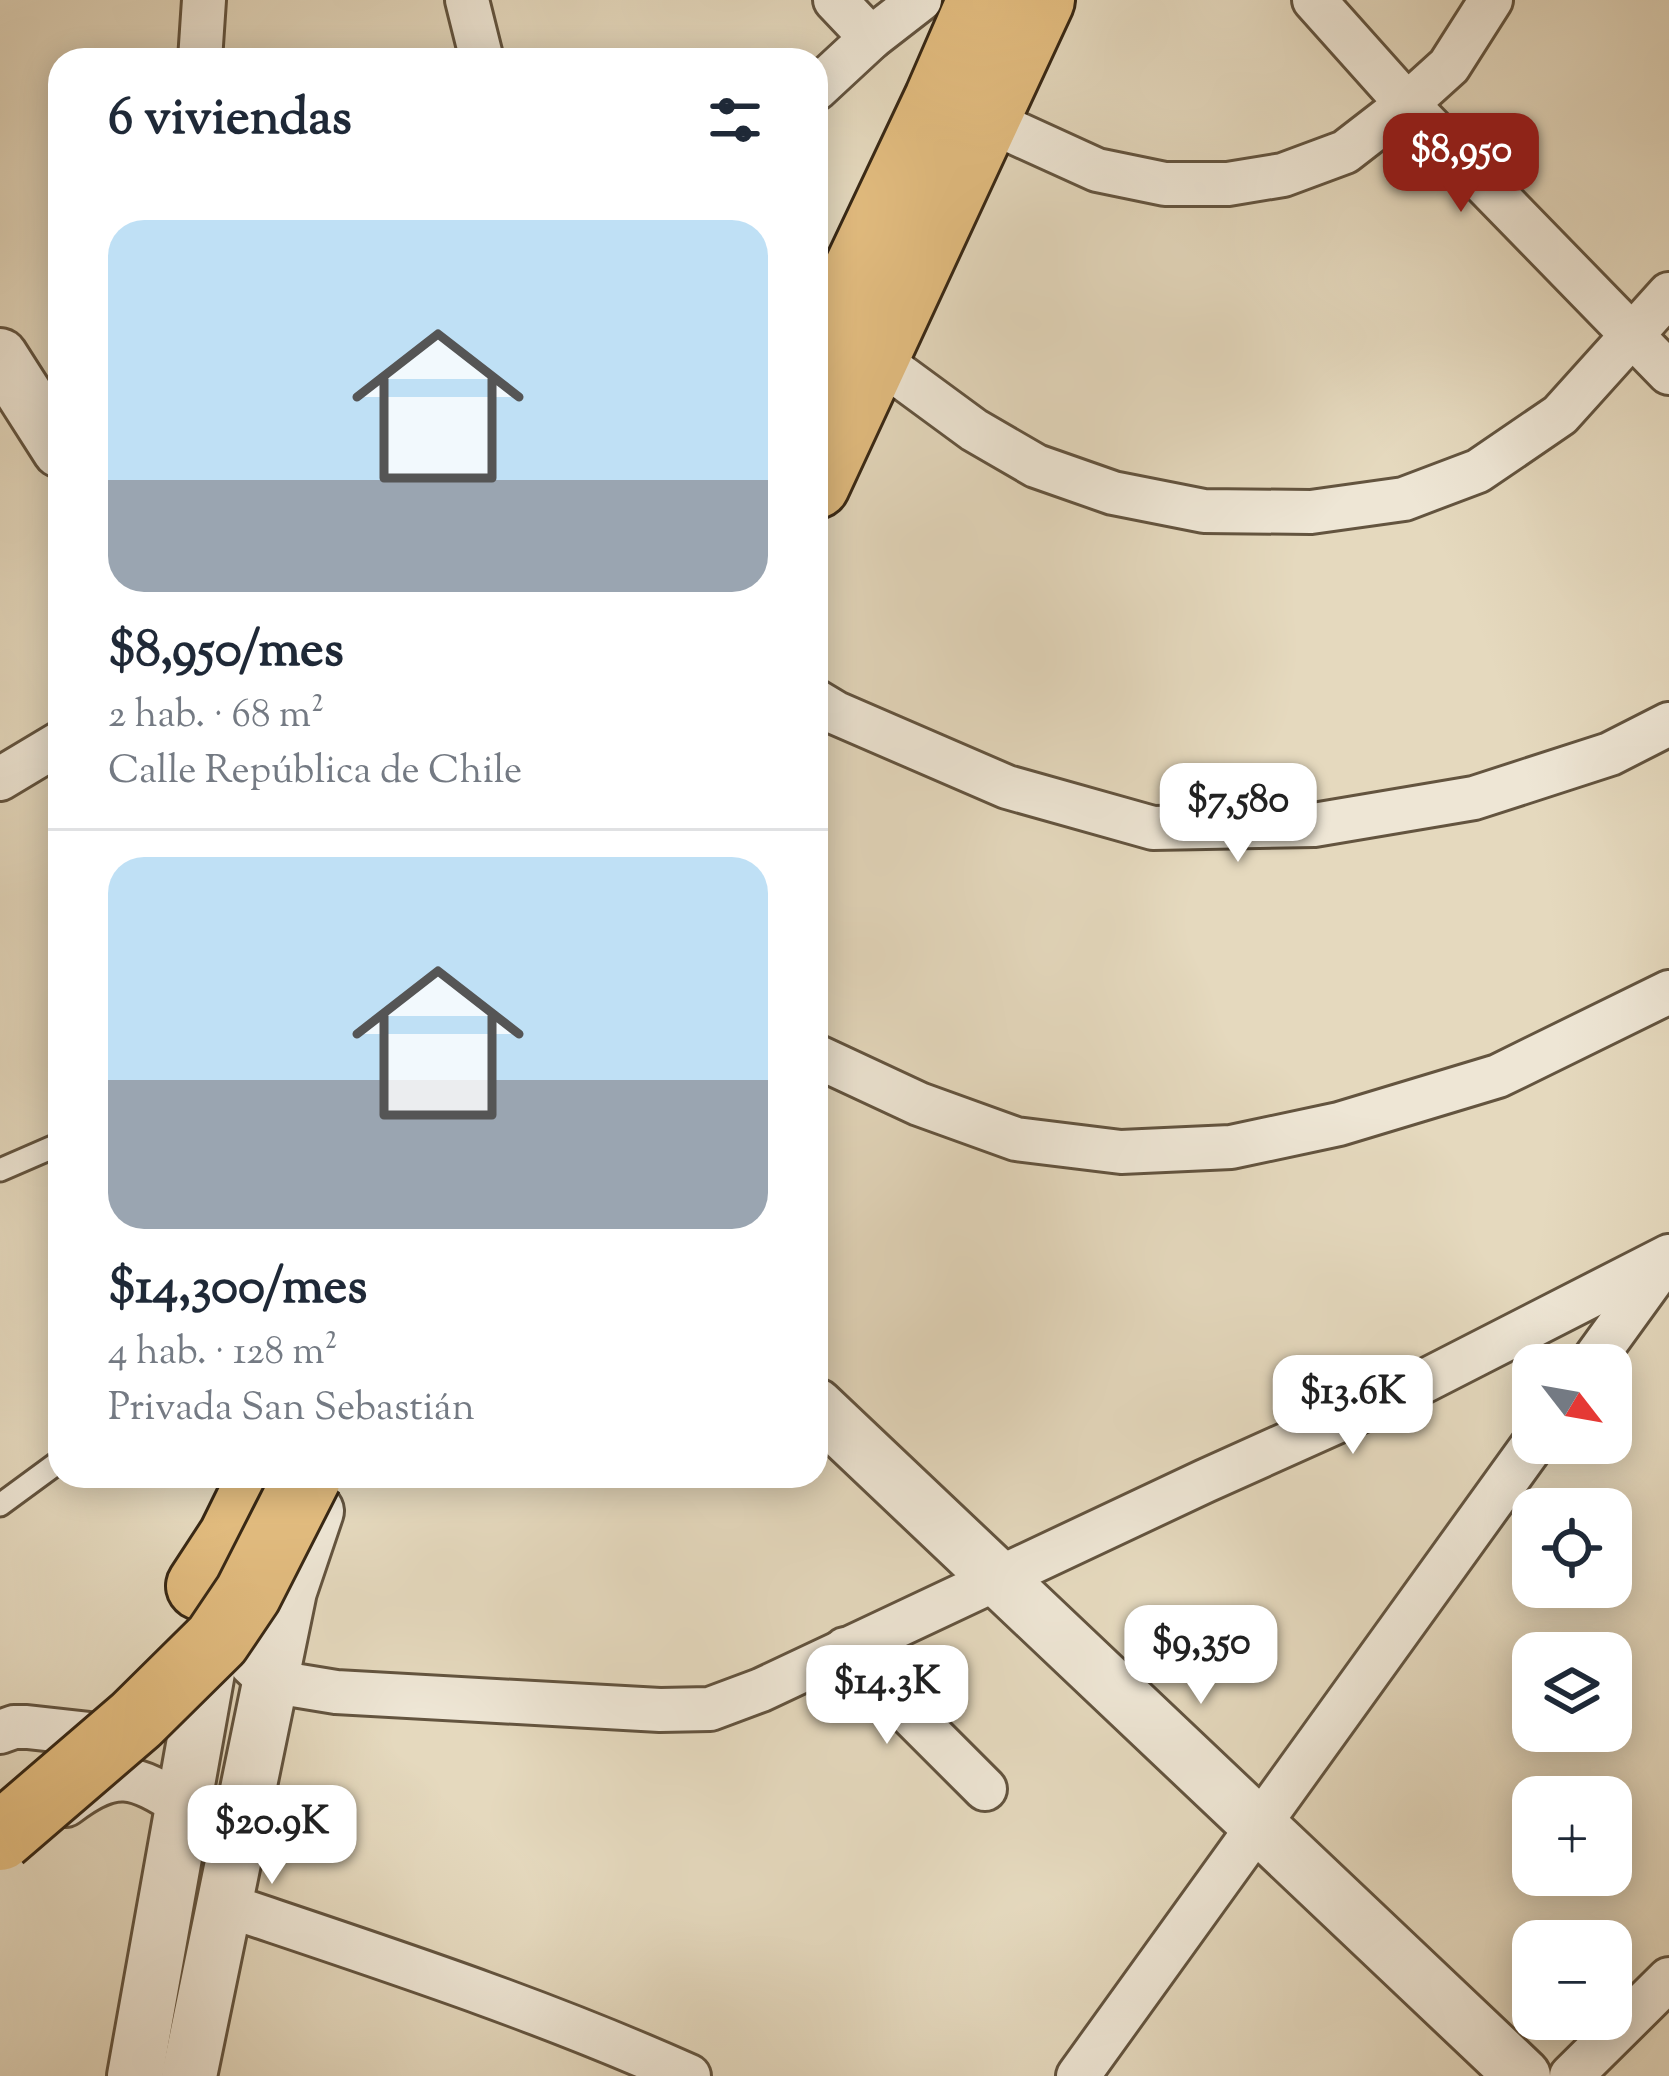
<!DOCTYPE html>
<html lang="es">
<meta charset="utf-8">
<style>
:root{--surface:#fff;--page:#f2f2f3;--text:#1f2937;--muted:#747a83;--line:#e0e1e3;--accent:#8f2418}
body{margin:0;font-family:"Sorts Mill Goudy",serif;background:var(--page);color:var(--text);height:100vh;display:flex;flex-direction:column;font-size:45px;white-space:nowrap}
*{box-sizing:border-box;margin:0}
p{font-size:39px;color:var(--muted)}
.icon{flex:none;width:66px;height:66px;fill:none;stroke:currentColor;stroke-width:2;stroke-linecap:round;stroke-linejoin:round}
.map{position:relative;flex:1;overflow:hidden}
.side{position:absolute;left:48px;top:48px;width:780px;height:1440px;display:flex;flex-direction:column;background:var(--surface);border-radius:36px;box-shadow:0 6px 30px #0003}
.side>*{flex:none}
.needle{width:78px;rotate:121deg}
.buttons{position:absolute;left:1512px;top:1344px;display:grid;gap:24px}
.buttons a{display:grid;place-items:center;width:120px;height:120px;border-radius:24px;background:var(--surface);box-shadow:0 6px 30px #0003;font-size:60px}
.price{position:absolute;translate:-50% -102px;padding:0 27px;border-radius:24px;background:#fff;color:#222;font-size:39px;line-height:78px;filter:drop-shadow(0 3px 6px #0008)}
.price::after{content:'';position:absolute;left:50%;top:72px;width:36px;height:27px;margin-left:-18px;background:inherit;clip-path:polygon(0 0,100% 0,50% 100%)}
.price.active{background:var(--accent);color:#fff}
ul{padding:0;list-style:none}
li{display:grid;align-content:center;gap:24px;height:636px;padding:0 60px}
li+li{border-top:3px solid var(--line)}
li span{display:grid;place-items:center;height:372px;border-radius:36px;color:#555}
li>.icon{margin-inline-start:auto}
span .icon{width:216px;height:216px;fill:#fffc;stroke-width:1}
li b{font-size:51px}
h2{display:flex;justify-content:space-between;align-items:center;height:144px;padding:0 60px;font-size:51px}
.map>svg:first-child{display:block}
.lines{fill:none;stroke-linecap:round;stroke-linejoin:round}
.service-casing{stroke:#63543f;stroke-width:27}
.minor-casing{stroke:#63543f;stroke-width:48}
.tertiary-casing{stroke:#63543f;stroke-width:60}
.primary-casing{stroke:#382815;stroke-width:72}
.service{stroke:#eee6d5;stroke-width:21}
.minor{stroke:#eee6d5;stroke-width:42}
.tertiary{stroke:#eee6d5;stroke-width:54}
.primary{stroke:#e2bc7f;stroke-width:66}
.primary-bridge-casing{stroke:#382815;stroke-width:72;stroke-linecap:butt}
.primary-bridge{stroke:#e2bc7f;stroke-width:66}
</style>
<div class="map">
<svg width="1669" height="2076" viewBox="0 0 1669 2076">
<rect width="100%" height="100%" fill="#e5d9be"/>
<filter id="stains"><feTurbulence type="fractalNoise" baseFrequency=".00167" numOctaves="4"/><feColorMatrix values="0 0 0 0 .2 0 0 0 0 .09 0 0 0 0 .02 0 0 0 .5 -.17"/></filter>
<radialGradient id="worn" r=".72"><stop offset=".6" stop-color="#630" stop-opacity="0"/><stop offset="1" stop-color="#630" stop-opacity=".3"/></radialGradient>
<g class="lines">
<!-- service casing -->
<g class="service-casing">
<g id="service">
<polyline points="0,1170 60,1144"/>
<polyline points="0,1505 60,1461"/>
</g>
</g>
<!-- minor casing -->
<g class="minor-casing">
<g id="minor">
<polyline points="467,0 482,60"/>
<polyline points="835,0 871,38"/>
<polyline points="1314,0 1407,104 1669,373"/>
<polyline points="200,60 204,0"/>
<polyline points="816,89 871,38 920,0"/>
<polyline points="987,120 1097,170 1165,184 1228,184 1283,175 1345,152 1407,104 1449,66 1491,0"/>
<polyline points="876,358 974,430 1036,466 1113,493 1204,511 1311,512 1404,499 1478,471 1560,415 1669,294"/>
<polyline points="816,701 836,713 1007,787 1153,828 1314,825 1474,798 1610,754 1669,724"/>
<polyline points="0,779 60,743"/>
<polyline points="816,1056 919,1104 1016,1139 1121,1152 1231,1147 1339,1124 1498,1076 1669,992"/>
<polyline points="1590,1365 1663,1264"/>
<polyline points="231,1604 234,1638 251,1664 269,1681 336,1692 660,1710 710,1709 761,1690 1205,1481 1405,1391 1669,1256"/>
<polyline points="845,1649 985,1789"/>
<polyline points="0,1732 14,1727 27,1727 126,1738"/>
<path d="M66,1805C116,1767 134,1775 183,1806"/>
<path d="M223,1904C380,1957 538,2008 689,2076"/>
<polyline points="1078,2076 1534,1443"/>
<polyline points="1571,2076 1669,1979"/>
</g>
</g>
<!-- tertiary casing -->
<g class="tertiary-casing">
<g id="tertiary">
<polyline points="0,356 60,450"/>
<polyline points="816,1406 1523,2076"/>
<polyline points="135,2076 214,1633"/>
<polyline points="189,2076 289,1591 316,1511"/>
</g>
</g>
<!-- primary casing -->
<g class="primary-casing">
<g id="primary">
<polyline points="816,357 938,99 981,0"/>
<polyline points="816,485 1041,0"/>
<polyline points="200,1586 232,1537 262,1476"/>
</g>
</g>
<!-- service -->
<use href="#service" class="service"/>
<!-- minor -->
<use href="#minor" class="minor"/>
<!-- tertiary -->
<use href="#tertiary" class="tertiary"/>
<!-- primary -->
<use href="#primary" class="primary"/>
<!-- primary-bridge casing -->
<g class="primary-bridge-casing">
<polyline id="primary-bridge" points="0,1837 136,1720 217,1640 248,1594 308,1476"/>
</g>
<!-- primary-bridge -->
<use href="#primary-bridge" class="primary-bridge"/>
</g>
<rect width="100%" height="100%" filter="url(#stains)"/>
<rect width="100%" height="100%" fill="url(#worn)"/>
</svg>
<div class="buttons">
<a><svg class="needle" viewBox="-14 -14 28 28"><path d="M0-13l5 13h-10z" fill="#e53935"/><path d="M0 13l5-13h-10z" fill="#747a83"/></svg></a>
<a><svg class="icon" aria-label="locate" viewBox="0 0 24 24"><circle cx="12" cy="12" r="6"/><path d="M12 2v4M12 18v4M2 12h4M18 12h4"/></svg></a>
<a><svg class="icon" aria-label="layers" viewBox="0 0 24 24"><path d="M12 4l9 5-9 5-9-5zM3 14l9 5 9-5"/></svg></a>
<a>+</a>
<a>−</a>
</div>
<b class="price active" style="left:1461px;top:215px">$8,950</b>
<b class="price" style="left:1238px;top:865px">$7,580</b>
<b class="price" style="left:1353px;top:1457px">$13.6K</b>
<b class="price" style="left:1201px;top:1707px">$9,350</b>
<b class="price" style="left:887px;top:1747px">$14.3K</b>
<b class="price" style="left:272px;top:1887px">$20.9K</b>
<section class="side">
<h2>6 viviendas<svg class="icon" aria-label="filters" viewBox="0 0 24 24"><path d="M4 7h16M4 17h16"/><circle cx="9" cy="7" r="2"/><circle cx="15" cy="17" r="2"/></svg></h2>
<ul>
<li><span style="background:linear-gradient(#bfe0f5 70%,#9aa5b1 0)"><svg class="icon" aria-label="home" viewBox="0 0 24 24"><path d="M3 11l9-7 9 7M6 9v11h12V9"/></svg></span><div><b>$8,950/mes</b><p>2 hab. · 68 m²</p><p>Calle República de Chile</p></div></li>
<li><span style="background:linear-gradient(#bfe0f5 60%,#9aa5b1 0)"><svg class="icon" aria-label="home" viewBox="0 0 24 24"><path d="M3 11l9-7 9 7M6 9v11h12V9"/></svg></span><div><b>$14,300/mes</b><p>4 hab. · 128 m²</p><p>Privada San Sebastián</p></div></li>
</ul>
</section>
</div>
